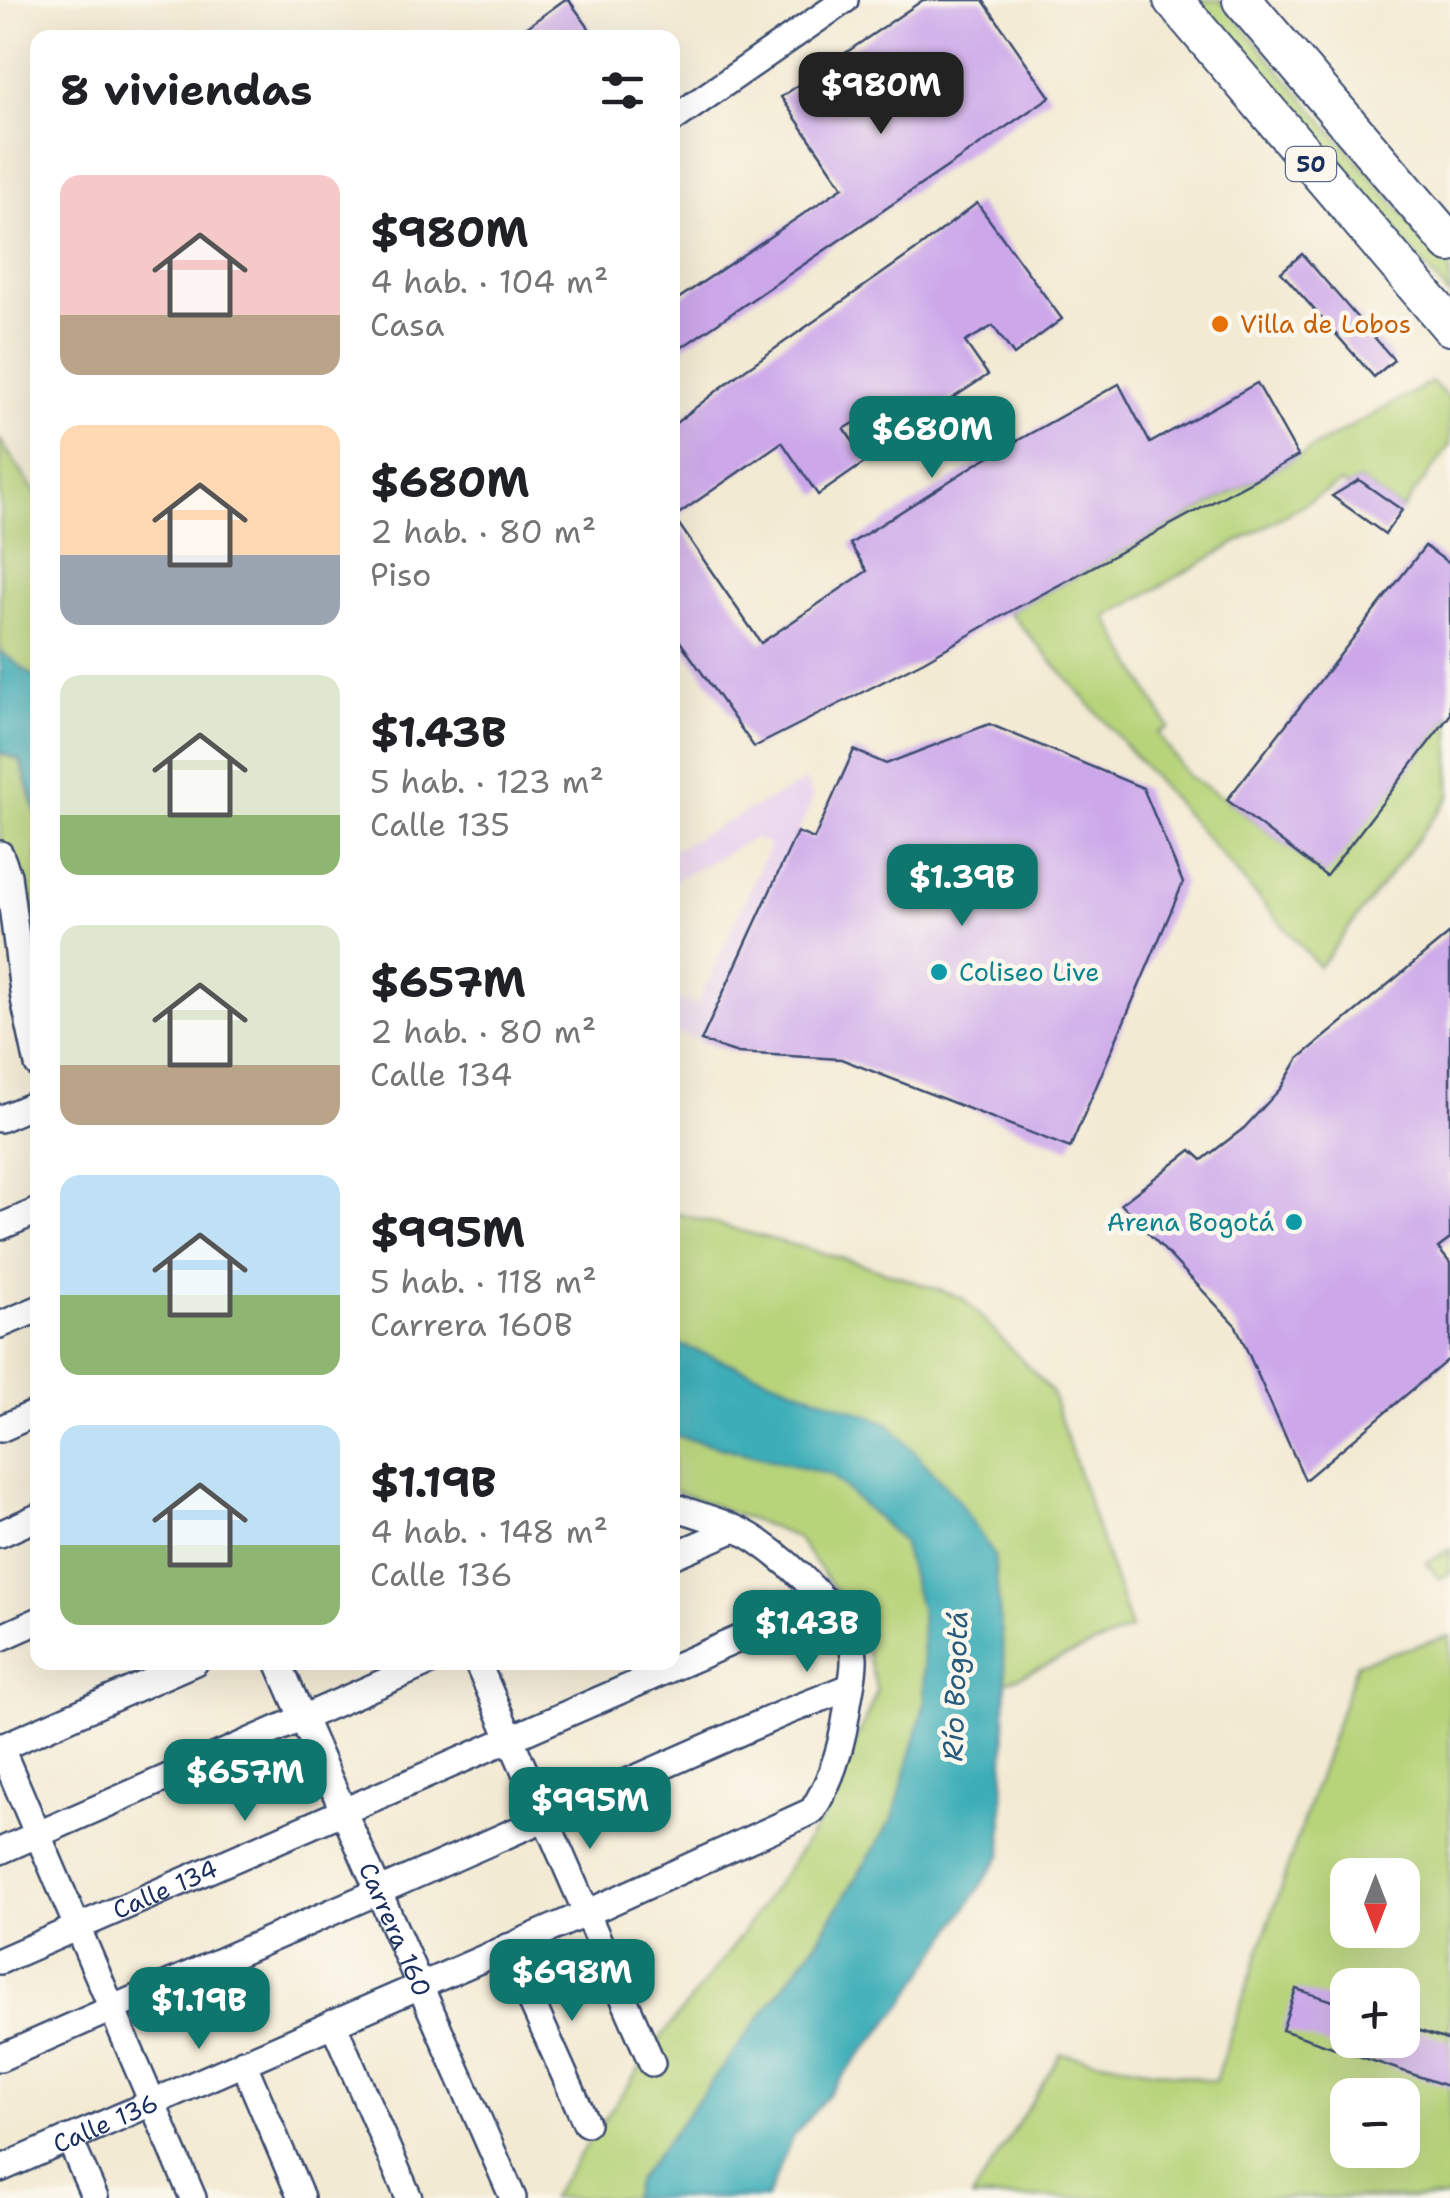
<!DOCTYPE html>
<html lang="es">
<meta charset="utf-8">
<style>
:root{--surface:#fff;--page:#f6f6f6;--text:#202124;--muted:#757577;--accent:#0f766e}
body{margin:0;font-family:"Shantell Sans",sans-serif;background:var(--page);color:var(--text);height:100vh;display:flex;flex-direction:column;font-size:38px;white-space:nowrap}
*{box-sizing:border-box;margin:0}
p{font-size:32px;color:var(--muted)}
.icon{flex:none;width:55px;height:55px;fill:none;stroke:currentColor;stroke-width:2;stroke-linecap:round;stroke-linejoin:round}
.map{position:relative;flex:1;overflow:hidden}
.drawer{position:absolute;left:30px;top:30px;width:650px;height:1640px;display:flex;flex-direction:column;background:var(--surface);border-radius:20px;box-shadow:0 10px 40px #0002}
.drawer>*{flex:none}
.needle{width:65px;rotate:180deg}
.controls{position:absolute;left:1330px;top:1858px;display:grid;gap:20px}
.controls a{display:grid;place-items:center;width:90px;height:90px;border-radius:20px;background:var(--surface);box-shadow:0 10px 40px #0002;font-size:50px}
.price{position:absolute;translate:-50% -85px;padding:0 22px;border-radius:20px;background:var(--accent);color:#fff;font-size:32px;line-height:65px;filter:drop-shadow(0 2px 5px #0008)}
.price::after{content:'';position:absolute;left:50%;top:60px;width:30px;height:22px;margin-left:-15px;background:inherit;clip-path:polygon(0 0,100% 0,50% 100%)}
.price.active{background:#222;color:#fff}
ul{padding:0;list-style:none}
li{display:flex;align-items:center;gap:30px;height:250px;padding:0 30px}
li span{display:grid;place-items:center;flex:none;width:280px;height:200px;border-radius:20px;color:#555}
li>.icon{margin-inline-start:auto}
span .icon{width:120px;height:120px;fill:#fffc;stroke-width:1}
li b{font-size:42px}
h2{display:flex;justify-content:space-between;align-items:center;height:120px;padding:0 30px;font-size:42px}
.map>svg:first-child{display:block}
.built{fill:#e8d2ef}
.green{fill:#b8d47a;stroke:#6a826c;stroke-width:2.5;fill-rule:evenodd}
.water{fill:#3eaeb8;stroke:#2c6e8b;stroke-width:2.5}
.building{fill:#cca7ea}
.lines{fill:none;stroke-linecap:round;stroke-linejoin:round}
.minor-casing{stroke:#3b4b70;stroke-width:30}
.highway-casing{stroke:#3b4b70;stroke-width:42}
.minor{stroke:#fff;stroke-width:25}
.highway{stroke:#fff;stroke-width:38}
.food-dot{fill:#e8710a;stroke:#fbf7ec;stroke-width:4}
.culture-dot{fill:#0f9aa8;stroke:#fbf7ec;stroke-width:4}
.labels{text-anchor:middle;dominant-baseline:central;stroke-width:9;stroke-linejoin:round;paint-order:stroke}
.shield{fill:#fbf7ec;stroke:#5e6b89;stroke-width:2.5}
.shield-label{font-size:22px;font-weight:bold;fill:#1b2f5e}
.food-label{font-size:25px;fill:#c56008;stroke:#fbf7ec;text-anchor:start}
.culture-label{font-size:25px;fill:#0d838f;stroke:#fbf7ec;text-anchor:start}
.street-label{font-size:25px;fill:#1b2f5e;stroke:#fbf7ec}
.water-label{font-size:28px;font-style:italic;fill:#275b7e;stroke:#fbf7ec}
</style>
<div class="map">
<svg width="1450" height="2198" viewBox="0 0 1450 2198">
<rect width="100%" height="100%" fill="#fbf7ec"/>
<filter id="ink" filterUnits="userSpaceOnUse"><feTurbulence type="fractalNoise" baseFrequency=".01" numOctaves="2"/><feDisplacementMap in="SourceGraphic" scale="20" xChannelSelector="R" yChannelSelector="G"/><feConvolveMatrix kernelMatrix="1 2 1 2 8 2 1 2 1" color-interpolation-filters="sRGB"/></filter>
<filter id="wash" filterUnits="userSpaceOnUse"><feTurbulence type="fractalNoise" baseFrequency=".0048" numOctaves="4" result="noise"/><feDisplacementMap in="SourceGraphic" scale="40" xChannelSelector="R" yChannelSelector="G"/><feGaussianBlur stdDeviation="2.25" result="paint"/><feColorMatrix in="noise" values="0 0 0 0 0 0 0 0 0 0 0 0 0 0 0 0 0 1.4 0 .05"/><feComposite in="paint" operator="in"/></filter>
<g filter="url(#wash)">
<rect width="100%" height="100%" fill="#f3ead3"/>
<!-- built -->
<polygon class="built" points="806,781 813,799 701,1041 673,1031 672,996 697,1005 770,845 754,838 673,881 673,850"/>
<!-- green -->
<g class="green">
<polygon points="1197,0 1220,0 1450,269 1450,296"/>
<polygon points="1432,382 1450,400 1450,445 1402,510 1359,480 1347,487 1341,483 1107,617 1169,728 1158,733 1188,776 1227,800 1325,875 1450,715 1450,796 1319,967 1009,612 1191,515"/>
<polygon points="0,440 37,495 37,679 0,651"/>
<polygon points="0,753 20,761 37,815 37,969 0,837"/>
<polygon points="672,1212 859,1263 963,1298 1051,1391 1131,1629 1006,1682 994,1555 888,1423 673,1342"/>
<polygon points="673,1435 831,1475 902,1541 921,1612 925,1703 893,1818 815,1944 636,2182 631,2198 550,2198 660,2039 732,1948 828,1810 877,1691 859,1622 796,1537 673,1490"/>
<polygon points="1450,1549 1450,1573 1439,1579 1427,1563"/>
<path d="M1450,1636V2198H972L1061,2054L1215,2081L1357,1663ZM1348,1875H1402V1930H1348ZM1348,1985H1402V2040H1348ZM1348,2095H1402V2150H1348Z"/>
</g>
<!-- water -->
<g class="water">
<polygon points="0,651 37,679 37,815 21,761 0,752"/>
<polygon points="673,1342 888,1423 955,1496 994,1555 1006,1682 1002,1854 904,2003 792,2138 767,2198 631,2198 636,2182 815,1945 893,1818 925,1703 921,1612 902,1541 831,1475 673,1435"/>
</g>
<g id="blocks">
<!-- building -->
<g class="building">
<polygon points="564,0 569,0 596,38 512,38"/>
<polygon points="923,0 983,0 1050,97 672,354 672,303 843,187 781,97"/>
<polygon points="977,203 1062,319 1014,355 993,326 965,342 988,375 939,407 893,442 872,412 844,429 867,461 818,495 782,442 674,517 761,643 867,571 850,544 981,461 1119,384 1150,443 1257,383 1298,456 1009,612 924,661 754,747 672,630 672,426 736,376 920,247"/>
<polygon points="1302,254 1394,360 1374,377 1281,272"/>
<polygon points="1359,480 1402,510 1385,534 1332,496"/>
<polygon points="1425,546 1450,564 1450,715 1326,876 1227,800"/>
<polygon points="989,724 1143,788 1183,883 1070,1148 841,1059 738,1053 701,1041 797,832 814,839 854,750 886,764"/>
<polygon points="1450,933 1450,1239 1438,1248 1450,1263 1450,1358 1305,1480 1236,1326 1121,1204 1191,1150 1202,1160 1244,1128 1281,1088 1298,1059"/>
<polygon points="1296,1989 1348,2006 1348,2040 1402,2040 1402,2025 1450,2041 1450,2087 1282,2030"/>
</g>
</g>
</g>
<g filter="url(#ink)">
<use href="#blocks" fill-opacity="0" stroke="#3b4b70" stroke-width="2.5"/>
<g class="lines">
<!-- minor casing -->
<g class="minor-casing">
<g id="minor">
<polyline points="672,120 845,0"/>
<polyline points="0,854 8,875 24,999 38,1065"/>
<polyline points="0,1119 38,1103"/>
<polyline points="0,1227 38,1211"/>
<polyline points="0,1325 38,1309"/>
<polyline points="0,1429 38,1412"/>
<polyline points="0,1534 38,1517"/>
<polyline points="672,1556 735,1529"/>
<polyline points="0,1638 38,1621"/>
<path id="s1" d="M278,1662L513,2198"/>
<polyline points="477,1662 652,2063"/>
<polyline points="0,1746 193,2198"/>
<polyline points="0,1748 195,1662"/>
<polyline points="0,1851 430,1662"/>
<polyline points="507,1947 586,2123"/>
<path id="s2" d="M0,1961L826,1601"/>
<polyline points="333,2023 409,2198"/>
<polyline points="0,2058 784,1713 850,1687"/>
<polyline points="243,2062 301,2198"/>
<polyline points="69,2138 95,2198"/>
<path id="s3" d="M0,2169L587,1913L812,1811C832,1780 842,1747 847,1710C849,1693 855,1674 854,1657C853,1618 788,1562 758,1541C733,1524 700,1516 672,1506"/>
</g>
</g>
<!-- highway casing -->
<g class="highway-casing">
<g id="highway">
<polyline points="1173,0 1450,326"/>
<polyline points="1242,0 1450,243"/>
</g>
</g>
<!-- minor -->
<use href="#minor" class="minor"/>
<!-- highway -->
<use href="#highway" class="highway"/>
</g>
</g>
<!-- markers -->
<circle class="food-dot" cx="1220" cy="324" r="10"/>
<g class="culture-dot">
<circle cx="939" cy="972" r="10"/>
<circle cx="1294" cy="1222" r="10"/>
</g>
<g class="labels">
<!-- shield labels -->
<rect class="shield" x="1286" y="147" width="50" height="34" rx="8"/>
<g class="shield-label">
<text x="1311" y="164">50</text>
</g>
<!-- food labels -->
<g class="food-label">
<text x="1240" y="324">Villa de Lobos</text>
</g>
<!-- culture labels -->
<g class="culture-label">
<text x="959" y="972">Coliseo Live</text>
<text x="1274" y="1222" text-anchor="end">Arena Bogotá</text>
</g>
<!-- street labels -->
<g class="street-label">
<text stroke="none"><textPath href="#s2" startOffset="180">Calle 134</textPath></text>
<text stroke="none"><textPath href="#s1" startOffset="292">Carrera 160</textPath></text>
<text stroke="none"><textPath href="#s3" startOffset="115">Calle 136</textPath></text>
</g>
<!-- water labels -->
<g class="water-label">
<text transform="translate(955 1686) rotate(-88)">Río Bogotá</text>
</g>
</g>
</svg>
<div class="controls">
<a><svg class="needle" viewBox="-14 -14 28 28"><path d="M0-13l5 13h-10z" fill="#e53935"/><path d="M0 13l5-13h-10z" fill="#757577"/></svg></a>
<a>+</a>
<a>−</a>
</div>
<b class="price active" style="left:881px;top:137px">$980M</b>
<b class="price" style="left:932px;top:481px">$680M</b>
<b class="price" style="left:962px;top:929px">$1.39B</b>
<b class="price" style="left:807px;top:1675px">$1.43B</b>
<b class="price" style="left:245px;top:1824px">$657M</b>
<b class="price" style="left:590px;top:1852px">$995M</b>
<b class="price" style="left:572px;top:2024px">$698M</b>
<b class="price" style="left:199px;top:2052px">$1.19B</b>
<section class="drawer">
<h2>8 viviendas<svg class="icon" aria-label="filters" viewBox="0 0 24 24"><path d="M4 7h16M4 17h16"/><circle cx="9" cy="7" r="2"/><circle cx="15" cy="17" r="2"/></svg></h2>
<ul>
<li><span style="background:linear-gradient(#f6c9c9 70%,#b9a48a 0)"><svg class="icon" aria-label="home" viewBox="0 0 24 24"><path d="M3 11l9-7 9 7M6 9v11h12V9"/></svg></span><div><b>$980M</b><p>4 hab. · 104 m²</p><p>Casa</p></div></li>
<li><span style="background:linear-gradient(#ffd9b3 65%,#9aa5b1 0)"><svg class="icon" aria-label="home" viewBox="0 0 24 24"><path d="M3 11l9-7 9 7M6 9v11h12V9"/></svg></span><div><b>$680M</b><p>2 hab. · 80 m²</p><p>Piso</p></div></li>
<li><span style="background:linear-gradient(#dfe7d0 70%,#8fb573 0)"><svg class="icon" aria-label="home" viewBox="0 0 24 24"><path d="M3 11l9-7 9 7M6 9v11h12V9"/></svg></span><div><b>$1.43B</b><p>5 hab. · 123 m²</p><p>Calle 135</p></div></li>
<li><span style="background:linear-gradient(#dfe7d0 70%,#b9a48a 0)"><svg class="icon" aria-label="home" viewBox="0 0 24 24"><path d="M3 11l9-7 9 7M6 9v11h12V9"/></svg></span><div><b>$657M</b><p>2 hab. · 80 m²</p><p>Calle 134</p></div></li>
<li><span style="background:linear-gradient(#bfe0f5 60%,#8fb573 0)"><svg class="icon" aria-label="home" viewBox="0 0 24 24"><path d="M3 11l9-7 9 7M6 9v11h12V9"/></svg></span><div><b>$995M</b><p>5 hab. · 118 m²</p><p>Carrera 160B</p></div></li>
<li><span style="background:linear-gradient(#bfe0f5 60%,#8fb573 0)"><svg class="icon" aria-label="home" viewBox="0 0 24 24"><path d="M3 11l9-7 9 7M6 9v11h12V9"/></svg></span><div><b>$1.19B</b><p>4 hab. · 148 m²</p><p>Calle 136</p></div></li>
</ul>
</section>
</div>
